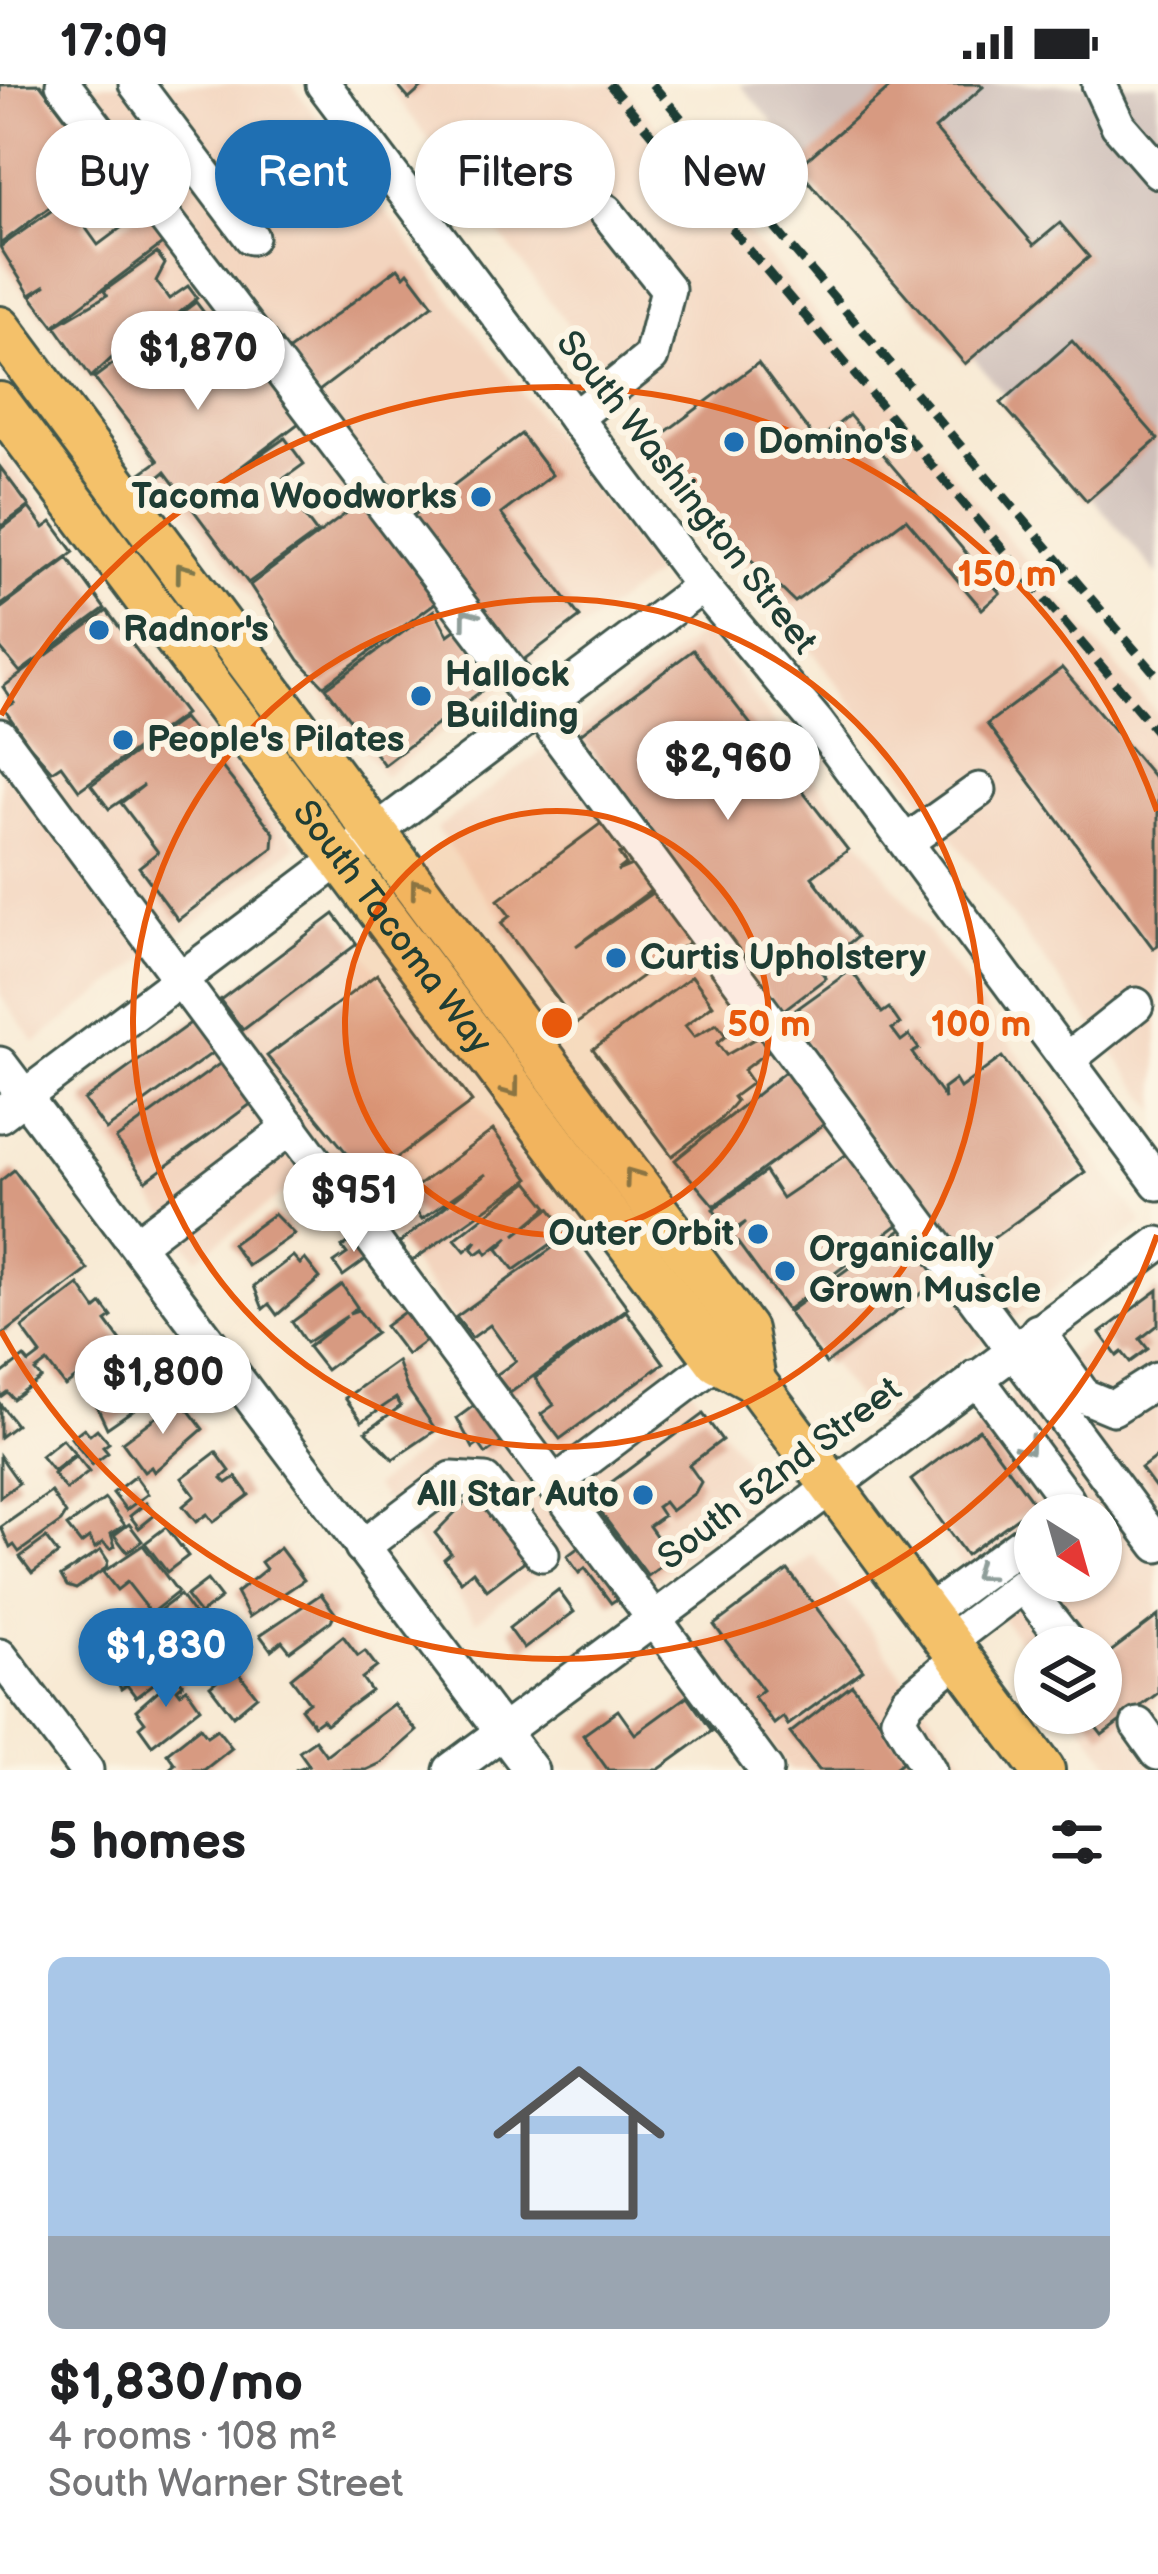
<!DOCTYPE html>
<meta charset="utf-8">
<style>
:root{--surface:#fff;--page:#f6f6f6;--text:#202124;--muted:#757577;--line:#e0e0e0;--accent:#1f6fb2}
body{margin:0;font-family:"Balsamiq Sans",sans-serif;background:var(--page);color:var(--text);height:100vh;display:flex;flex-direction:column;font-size:45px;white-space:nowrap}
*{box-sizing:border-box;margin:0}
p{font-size:39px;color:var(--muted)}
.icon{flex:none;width:66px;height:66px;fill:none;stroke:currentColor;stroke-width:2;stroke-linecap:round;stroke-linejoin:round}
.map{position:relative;height:1686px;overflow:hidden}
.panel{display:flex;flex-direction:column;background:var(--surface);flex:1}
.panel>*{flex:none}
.top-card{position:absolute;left:36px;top:36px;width:1086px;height:108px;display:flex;gap:24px}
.needle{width:78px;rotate:143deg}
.tools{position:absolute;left:1014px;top:1410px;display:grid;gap:24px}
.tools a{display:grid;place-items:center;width:108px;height:108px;border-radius:50%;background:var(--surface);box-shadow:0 3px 9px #0004;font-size:60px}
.price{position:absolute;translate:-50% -102px;padding:0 27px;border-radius:42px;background:#fff;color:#222;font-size:39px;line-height:78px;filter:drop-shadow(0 3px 6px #0008)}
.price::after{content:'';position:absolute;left:50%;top:72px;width:36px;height:27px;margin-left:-18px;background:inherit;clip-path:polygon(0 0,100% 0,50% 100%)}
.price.on{background:var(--accent);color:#fff}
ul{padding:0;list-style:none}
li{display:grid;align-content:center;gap:24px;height:636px;padding:0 48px}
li+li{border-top:3px solid var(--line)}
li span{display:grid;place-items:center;height:372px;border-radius:18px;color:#555}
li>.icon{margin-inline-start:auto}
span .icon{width:216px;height:216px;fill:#fffc;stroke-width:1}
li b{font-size:51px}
h2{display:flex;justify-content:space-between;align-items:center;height:144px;padding:0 48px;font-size:51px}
.tag{padding:0 42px;border-radius:54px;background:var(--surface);box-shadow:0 3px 9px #0004;font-size:42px;line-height:108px}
.tag.on{background:var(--accent);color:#fff}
.status{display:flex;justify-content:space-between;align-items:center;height:84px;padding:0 60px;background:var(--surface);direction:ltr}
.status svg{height:33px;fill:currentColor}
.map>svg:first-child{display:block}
.built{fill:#f3d4be;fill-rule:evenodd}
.industrial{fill:#cfc0ba}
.building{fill:#d79a81}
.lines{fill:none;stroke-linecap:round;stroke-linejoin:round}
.minor-casing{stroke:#40574c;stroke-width:39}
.major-casing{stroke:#40574c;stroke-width:48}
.minor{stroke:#fff;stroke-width:33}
.major{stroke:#f4c16a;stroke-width:42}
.rail{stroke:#1f3d34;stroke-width:9;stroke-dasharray:18 9;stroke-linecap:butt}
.oneway{stroke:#7f784c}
.oneway2{stroke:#8f9e9a}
.ring{fill:none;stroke:#e8590c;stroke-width:6}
.poi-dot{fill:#1f6fb2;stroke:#fcf5e5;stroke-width:4.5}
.labels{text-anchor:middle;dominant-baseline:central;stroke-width:12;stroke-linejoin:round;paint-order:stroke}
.poi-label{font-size:36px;font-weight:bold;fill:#1f3d34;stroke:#fcf5e5;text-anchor:start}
.street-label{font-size:36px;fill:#1f3d34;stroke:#fcf5e5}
.centre{fill:#e8590c;stroke:#fcf5e5;stroke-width:6}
.ring-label{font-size:36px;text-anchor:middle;font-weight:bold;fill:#e8590c;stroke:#fcf5e5;stroke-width:12;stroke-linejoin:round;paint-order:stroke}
</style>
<div class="status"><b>17:09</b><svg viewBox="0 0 49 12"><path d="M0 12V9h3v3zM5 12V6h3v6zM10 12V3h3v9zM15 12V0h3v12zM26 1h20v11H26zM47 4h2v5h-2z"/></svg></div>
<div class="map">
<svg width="1158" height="1686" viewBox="0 0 1158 1686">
<rect width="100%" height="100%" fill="#fcf5e5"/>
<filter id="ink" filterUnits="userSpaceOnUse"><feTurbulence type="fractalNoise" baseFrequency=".00833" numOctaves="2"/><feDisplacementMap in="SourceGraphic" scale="24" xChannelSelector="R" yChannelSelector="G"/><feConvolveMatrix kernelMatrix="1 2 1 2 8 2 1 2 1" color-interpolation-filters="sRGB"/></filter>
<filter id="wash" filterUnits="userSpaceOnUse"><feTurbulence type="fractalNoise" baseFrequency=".004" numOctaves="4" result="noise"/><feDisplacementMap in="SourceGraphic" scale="48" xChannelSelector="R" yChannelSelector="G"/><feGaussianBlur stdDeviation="2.7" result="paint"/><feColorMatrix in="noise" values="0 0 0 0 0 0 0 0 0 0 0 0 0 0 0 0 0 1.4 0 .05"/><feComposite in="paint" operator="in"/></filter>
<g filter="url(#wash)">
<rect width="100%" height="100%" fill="#f8ead4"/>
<!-- built -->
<g class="built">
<polygon points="0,0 292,0 656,490 384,692 0,176"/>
<polygon points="387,0 621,0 1158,631 1158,1028"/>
<polygon points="0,366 297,762 35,958 0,911"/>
<polygon points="705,546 1143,1139 874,1338 436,745"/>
<polygon points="336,831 770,1410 651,1499 332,1073 197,1174 82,1021"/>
<path d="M1158,1205V1686H1116L1073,1629H1101V1563H1035V1578L900,1398ZM1035,1431H1101V1497H1035Z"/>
<polygon points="482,1321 584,1456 476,1537 374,1402"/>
<polygon points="814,1471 972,1686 791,1686 696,1559"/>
</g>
<!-- industrial -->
<polygon class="industrial" points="740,0 1158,0 1158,491"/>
<g id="blocks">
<!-- building -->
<g class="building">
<polygon points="40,0 64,32 70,28 109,79 0,160 0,1"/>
<polygon points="396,0 426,0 409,15"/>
<polygon points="894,0 980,0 983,3 935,45 1034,161 1060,139 1089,173 965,280 797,84"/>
<polygon points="82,105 89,115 78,123 88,136 83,140 98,161 146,125 169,155 54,242 31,212 46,201 30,211 0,163"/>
<polygon points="157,169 165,180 156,197 169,215 188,202 197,214 165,241 196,218 234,268 245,259 303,336 197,416 285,354 304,380 279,398 317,449 248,499 165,388 150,400 141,389 158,377 94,294 139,260 134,254 91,293 55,242 107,211 104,207"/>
<polygon points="398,184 404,192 408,188 433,221 315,310 285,269"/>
<polygon points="1072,257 1158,355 1087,417 1001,319"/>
<polygon points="758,279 817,358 849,331 1000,509 982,525 906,435 795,518 711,437 652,358"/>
<polygon points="521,350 552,391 501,430 580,533 518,580 409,435"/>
<polygon points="0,383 29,422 0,443"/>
<polygon points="364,416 439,516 324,602 299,576 250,501"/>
<polygon points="29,424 44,444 52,438 74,468 0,522 0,446"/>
<polygon points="68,474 105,525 20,588 0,564 0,525"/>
<polygon points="434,526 448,551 459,543 497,595 384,681 326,604"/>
<polygon points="107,527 185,630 79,706 61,681 52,687 30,662 4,625 14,619 3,603"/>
<polygon points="693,566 848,766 812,793 857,853 818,883 826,894 781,928 580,650"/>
<polygon points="1062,584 1158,698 1158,861 1153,864 987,640"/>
<polygon points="183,634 274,749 273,764 178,836 139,783 158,768 121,719 144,701 109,725 91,701"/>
<polygon points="604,737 625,766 619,770 626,780 617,787 634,780 653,805 576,862 655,807 691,857 576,940 501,839 510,832 498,816"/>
<polygon points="334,830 357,860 243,946 220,916"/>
<polygon points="851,886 882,929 889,924 900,940 892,945 901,957 909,951 919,965 912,969 945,1015 943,1005 955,996 960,1004 1002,973 1085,1088 963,1176 787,932"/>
<polygon points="377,890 472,1018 368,1095 267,972"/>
<polygon points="692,892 713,921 685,942 694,953 717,940 726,952 717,959 726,971 760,952 771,965 743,986 752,999 733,1013 736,1017 719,1037 672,1072 593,965"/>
<polygon points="200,932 222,962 106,1046 84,1016"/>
<polygon points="229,973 259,1014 146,1097 116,1055"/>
<polygon points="791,983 831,1035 714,1122 675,1076"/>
<polygon points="493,1046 529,1095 412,1177 399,1159 486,1090 422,1135 405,1111"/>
<polygon points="853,1066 904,1136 787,1226 732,1151 746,1138 730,1149 713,1125 765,1088 782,1114"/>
<polygon points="14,1086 88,1186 0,1253 0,1097"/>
<polygon points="528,1098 548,1123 515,1151 550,1124 568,1148 514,1186 498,1165 509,1153 487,1170 484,1165 477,1170 472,1164 477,1157 465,1167 455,1155"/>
<polygon points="324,1103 336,1121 316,1135 304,1117"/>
<polygon points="274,1130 294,1150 248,1182 232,1160"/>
<polygon points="908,1141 945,1192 826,1280 788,1228"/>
<polygon points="573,1149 628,1224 510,1309 496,1291 516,1277 490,1241 472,1254 456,1233"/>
<polygon points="361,1150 375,1169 343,1192 334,1179 347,1170 342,1163"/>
<polygon points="293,1172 300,1180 305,1175 320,1194 277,1231 269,1220 263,1225 254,1202"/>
<polygon points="79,1201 96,1225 102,1220 112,1233 106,1237 123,1260 65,1302 47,1278 35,1287 41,1294 13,1315 7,1308 0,1313 0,1291 24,1273 29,1279 41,1270 22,1244"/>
<polygon points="342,1201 357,1223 349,1229 358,1226 376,1249 326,1286 308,1263 347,1232 306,1259 292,1238"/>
<polygon points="1158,1206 1158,1241 1140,1255 1148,1265 1130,1278 1122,1268 1117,1272 1100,1249"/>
<polygon points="411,1223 433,1252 407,1271 385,1242"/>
<polygon points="626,1227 664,1279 560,1355 541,1330 554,1321 535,1294"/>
<polygon points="143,1274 158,1293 151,1298 159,1308 107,1344 94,1316"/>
<polygon points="397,1277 407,1304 436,1346 393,1375 366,1347 401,1322 396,1314 362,1337 345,1314"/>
<polygon points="180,1315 203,1345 154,1388 151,1383 144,1388 122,1358"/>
<polygon points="480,1317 508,1354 486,1370 479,1360 473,1364 457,1334"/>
<polygon points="0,1320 16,1341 0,1353"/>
<polygon points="703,1330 722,1356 689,1381 701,1398 695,1409 671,1427 664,1418 657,1423 663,1432 649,1442 672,1474 648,1492 590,1414"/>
<polygon points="84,1344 90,1351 97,1345 109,1359 103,1363 108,1369 92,1381 71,1354"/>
<polygon points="979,1345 1035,1421 966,1471 911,1396"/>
<polygon points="62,1355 75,1370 53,1387 41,1372"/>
<polygon points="216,1368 230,1387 222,1394 227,1399 236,1393 249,1411 213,1438 207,1430 196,1438 183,1422 195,1412 182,1394"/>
<polygon points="1158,1371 1158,1407 1141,1384"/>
<polygon points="0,1372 19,1399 0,1413"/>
<polygon points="76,1372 89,1388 66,1406 53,1390"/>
<polygon points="135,1392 148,1410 126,1426 113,1409"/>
<polygon points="51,1408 66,1430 61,1438 19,1468 14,1461 10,1464 1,1443"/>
<polygon points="475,1408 526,1476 487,1506 473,1487 461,1497 444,1475 451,1469 435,1449"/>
<polygon points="105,1415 125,1441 111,1450 115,1462 110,1465 103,1458 95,1464 89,1454 81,1460 67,1442"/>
<polygon points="146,1419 155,1431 139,1444 130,1432"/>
<polygon points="129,1440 142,1457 127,1468 114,1451"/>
<polygon points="166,1443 188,1472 167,1488 145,1459"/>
<polygon points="46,1454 58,1470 32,1489 20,1473"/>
<polygon points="587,1457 626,1509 611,1519 585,1484 579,1489 567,1472"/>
<polygon points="143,1461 178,1508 151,1529 127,1498 117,1506 103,1488"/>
<polygon points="280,1464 304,1496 249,1533 236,1509 266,1485 261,1478"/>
<polygon points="101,1466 108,1477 106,1484 76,1505 67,1502 61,1492"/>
<polygon points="788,1486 863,1586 788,1641 783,1633 774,1640 754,1613 763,1606 714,1541"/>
<polygon points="207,1496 221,1514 200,1530 186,1512"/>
<polygon points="558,1506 574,1528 524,1565 509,1544"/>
<polygon points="321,1510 335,1529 331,1537 290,1567 282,1557 271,1566 260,1551"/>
<polygon points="180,1511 213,1557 203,1565 185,1546 185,1553 149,1581 160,1595 136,1613 127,1601 121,1605 106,1575 164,1531 160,1526"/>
<polygon points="129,1527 135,1535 105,1558 96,1545"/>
<polygon points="1158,1532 1158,1609 1102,1651 1085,1629 1101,1629 1101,1575"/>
<polygon points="343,1552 358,1572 365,1567 377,1583 362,1594 371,1607 326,1640 322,1635 314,1641 301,1624 309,1618 291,1594"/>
<polygon points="234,1583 257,1612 233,1632 210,1602"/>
<polygon points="176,1591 183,1600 177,1605 180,1609 186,1604 200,1624 152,1661 139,1643 145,1638 136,1626"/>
<polygon points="852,1601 908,1674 892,1686 819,1686 790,1649"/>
<polygon points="687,1612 712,1647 658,1686 608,1686 583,1651 618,1626 635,1650"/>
<polygon points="393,1620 417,1647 381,1679 366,1686 295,1686 309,1681 299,1667 315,1656 326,1671"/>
<polygon points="200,1643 207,1652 217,1645 232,1664 204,1686 168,1686 175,1680 167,1669"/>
</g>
</g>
</g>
<g filter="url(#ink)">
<use href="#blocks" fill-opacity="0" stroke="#40574c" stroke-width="3"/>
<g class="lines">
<!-- minor casing -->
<g class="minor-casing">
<g id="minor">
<polyline points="63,0 539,626 1158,1461"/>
<polyline points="136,0 251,153"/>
<polyline points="323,0 702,502 817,639 1158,1099"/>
<polyline points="1099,0 1118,41 1158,87"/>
<polyline points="575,334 651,273 668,205 606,127"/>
<polyline points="0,652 766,1686"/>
<polyline points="906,758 979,706"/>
<polyline points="1067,976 1136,921"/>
<polyline points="0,980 531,1686"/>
<polyline points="0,1031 702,502"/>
<polyline points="137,1160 291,1043"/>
<polyline points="1038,1247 1084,1312 1113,1324 1157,1296"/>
<polyline points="976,1293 1067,1416 1068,1426 1061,1431"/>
<polyline points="553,1401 717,1277"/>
<polyline points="362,1463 452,1395 485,1397 542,1470"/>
<polyline points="927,1529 1035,1450"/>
<polyline points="948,1558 1023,1501 1065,1555"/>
<polyline points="0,1572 86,1686"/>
<polyline points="1138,1641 1158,1669"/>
<polyline points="451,1686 1158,1160"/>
<polyline points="929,1686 898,1634 908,1616 959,1573"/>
</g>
</g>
<!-- major casing -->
<g class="major-casing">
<g id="major">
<polyline points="0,244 745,1246 754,1297"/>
<path id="s1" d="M0,320L717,1277L754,1297L1043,1686"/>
</g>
</g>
<!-- minor -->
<use href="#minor" class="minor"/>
<!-- major -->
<use href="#major" class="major"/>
<!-- rail -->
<g class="rail">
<polyline points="609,0 1158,649"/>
<polyline points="652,0 1158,593"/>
</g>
</g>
<!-- one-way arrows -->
<defs><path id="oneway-chevron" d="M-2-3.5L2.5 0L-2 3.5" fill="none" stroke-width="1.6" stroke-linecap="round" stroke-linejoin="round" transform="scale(3)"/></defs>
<g class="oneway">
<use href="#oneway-chevron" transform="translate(183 487) rotate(-127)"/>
<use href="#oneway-chevron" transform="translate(418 803) rotate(-127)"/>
<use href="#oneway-chevron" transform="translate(512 1005) rotate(53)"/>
<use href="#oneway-chevron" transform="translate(632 1092) rotate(-126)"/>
</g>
<g class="oneway2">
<use href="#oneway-chevron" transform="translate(468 533) rotate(-127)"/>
<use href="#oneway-chevron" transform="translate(1027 1362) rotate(54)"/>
<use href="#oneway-chevron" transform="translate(981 1489) rotate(144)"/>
</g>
</g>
<!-- distance rings -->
<circle cx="557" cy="939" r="212" fill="#e8590c" fill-opacity=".12"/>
<g class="ring">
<circle cx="557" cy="939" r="212"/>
<circle cx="557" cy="939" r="424"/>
<path d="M1157 1151A636 636 0 0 1 1 1247M1 631A636 636 0 0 1 1157 727"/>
</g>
<!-- markers -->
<g class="poi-dot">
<circle cx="734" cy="358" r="12"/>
<circle cx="481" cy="413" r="12"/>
<circle cx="99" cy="546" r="12"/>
<circle cx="421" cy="612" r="12"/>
<circle cx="123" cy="656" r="12"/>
<circle cx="616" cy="874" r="12"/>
<circle cx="758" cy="1150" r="12"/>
<circle cx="785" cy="1187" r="12"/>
<circle cx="643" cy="1411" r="12"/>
</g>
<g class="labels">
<!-- poi labels -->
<g class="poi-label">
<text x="758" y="358">Domino's</text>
<text x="457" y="413" text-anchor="end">Tacoma Woodworks</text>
<text x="123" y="546">Radnor's</text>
<text x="445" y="591">Hallock<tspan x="445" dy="41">Building</tspan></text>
<text x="147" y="656">People's Pilates</text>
<text x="640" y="874">Curtis Upholstery</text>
<text x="734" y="1150" text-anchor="end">Outer Orbit</text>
<text x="809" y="1166">Organically<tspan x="809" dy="41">Grown Muscle</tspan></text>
<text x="619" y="1411" text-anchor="end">All Star Auto</text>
</g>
<!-- street labels -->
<g class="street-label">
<text transform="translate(686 409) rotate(52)">South Washington Street</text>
<text stroke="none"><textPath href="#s1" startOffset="654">South Tacoma Way</textPath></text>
<text transform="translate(780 1390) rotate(-37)">South 52nd Street</text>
</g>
</g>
<circle cx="557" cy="939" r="18" class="centre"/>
<g class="ring-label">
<text x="1007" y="502">150 m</text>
<text x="769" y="952">50 m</text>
<text x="981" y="952">100 m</text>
</g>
</svg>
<div class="tools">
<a><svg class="needle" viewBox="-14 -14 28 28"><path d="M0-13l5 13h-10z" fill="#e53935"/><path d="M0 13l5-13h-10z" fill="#757577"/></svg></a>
<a><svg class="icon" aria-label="layers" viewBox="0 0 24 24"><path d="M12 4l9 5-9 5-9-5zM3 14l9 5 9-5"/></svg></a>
</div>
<b class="price" style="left:198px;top:329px">$1,870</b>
<b class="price" style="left:728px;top:739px">$2,960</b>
<b class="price" style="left:354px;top:1171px">$951</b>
<b class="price" style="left:163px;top:1353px">$1,800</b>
<b class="price on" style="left:166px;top:1626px">$1,830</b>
<div class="top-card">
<a class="tag">Buy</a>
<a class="tag on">Rent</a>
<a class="tag">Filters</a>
<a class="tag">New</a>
</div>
</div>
<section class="panel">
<h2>5 homes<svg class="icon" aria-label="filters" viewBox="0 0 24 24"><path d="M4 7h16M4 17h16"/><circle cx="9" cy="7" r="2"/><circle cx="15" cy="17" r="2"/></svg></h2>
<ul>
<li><span style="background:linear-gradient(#a9c7e8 75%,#9aa5b1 0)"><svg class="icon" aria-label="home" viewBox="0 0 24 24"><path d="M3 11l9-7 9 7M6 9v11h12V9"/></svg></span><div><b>$1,830/mo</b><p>4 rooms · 108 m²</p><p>South Warner Street</p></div></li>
</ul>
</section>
